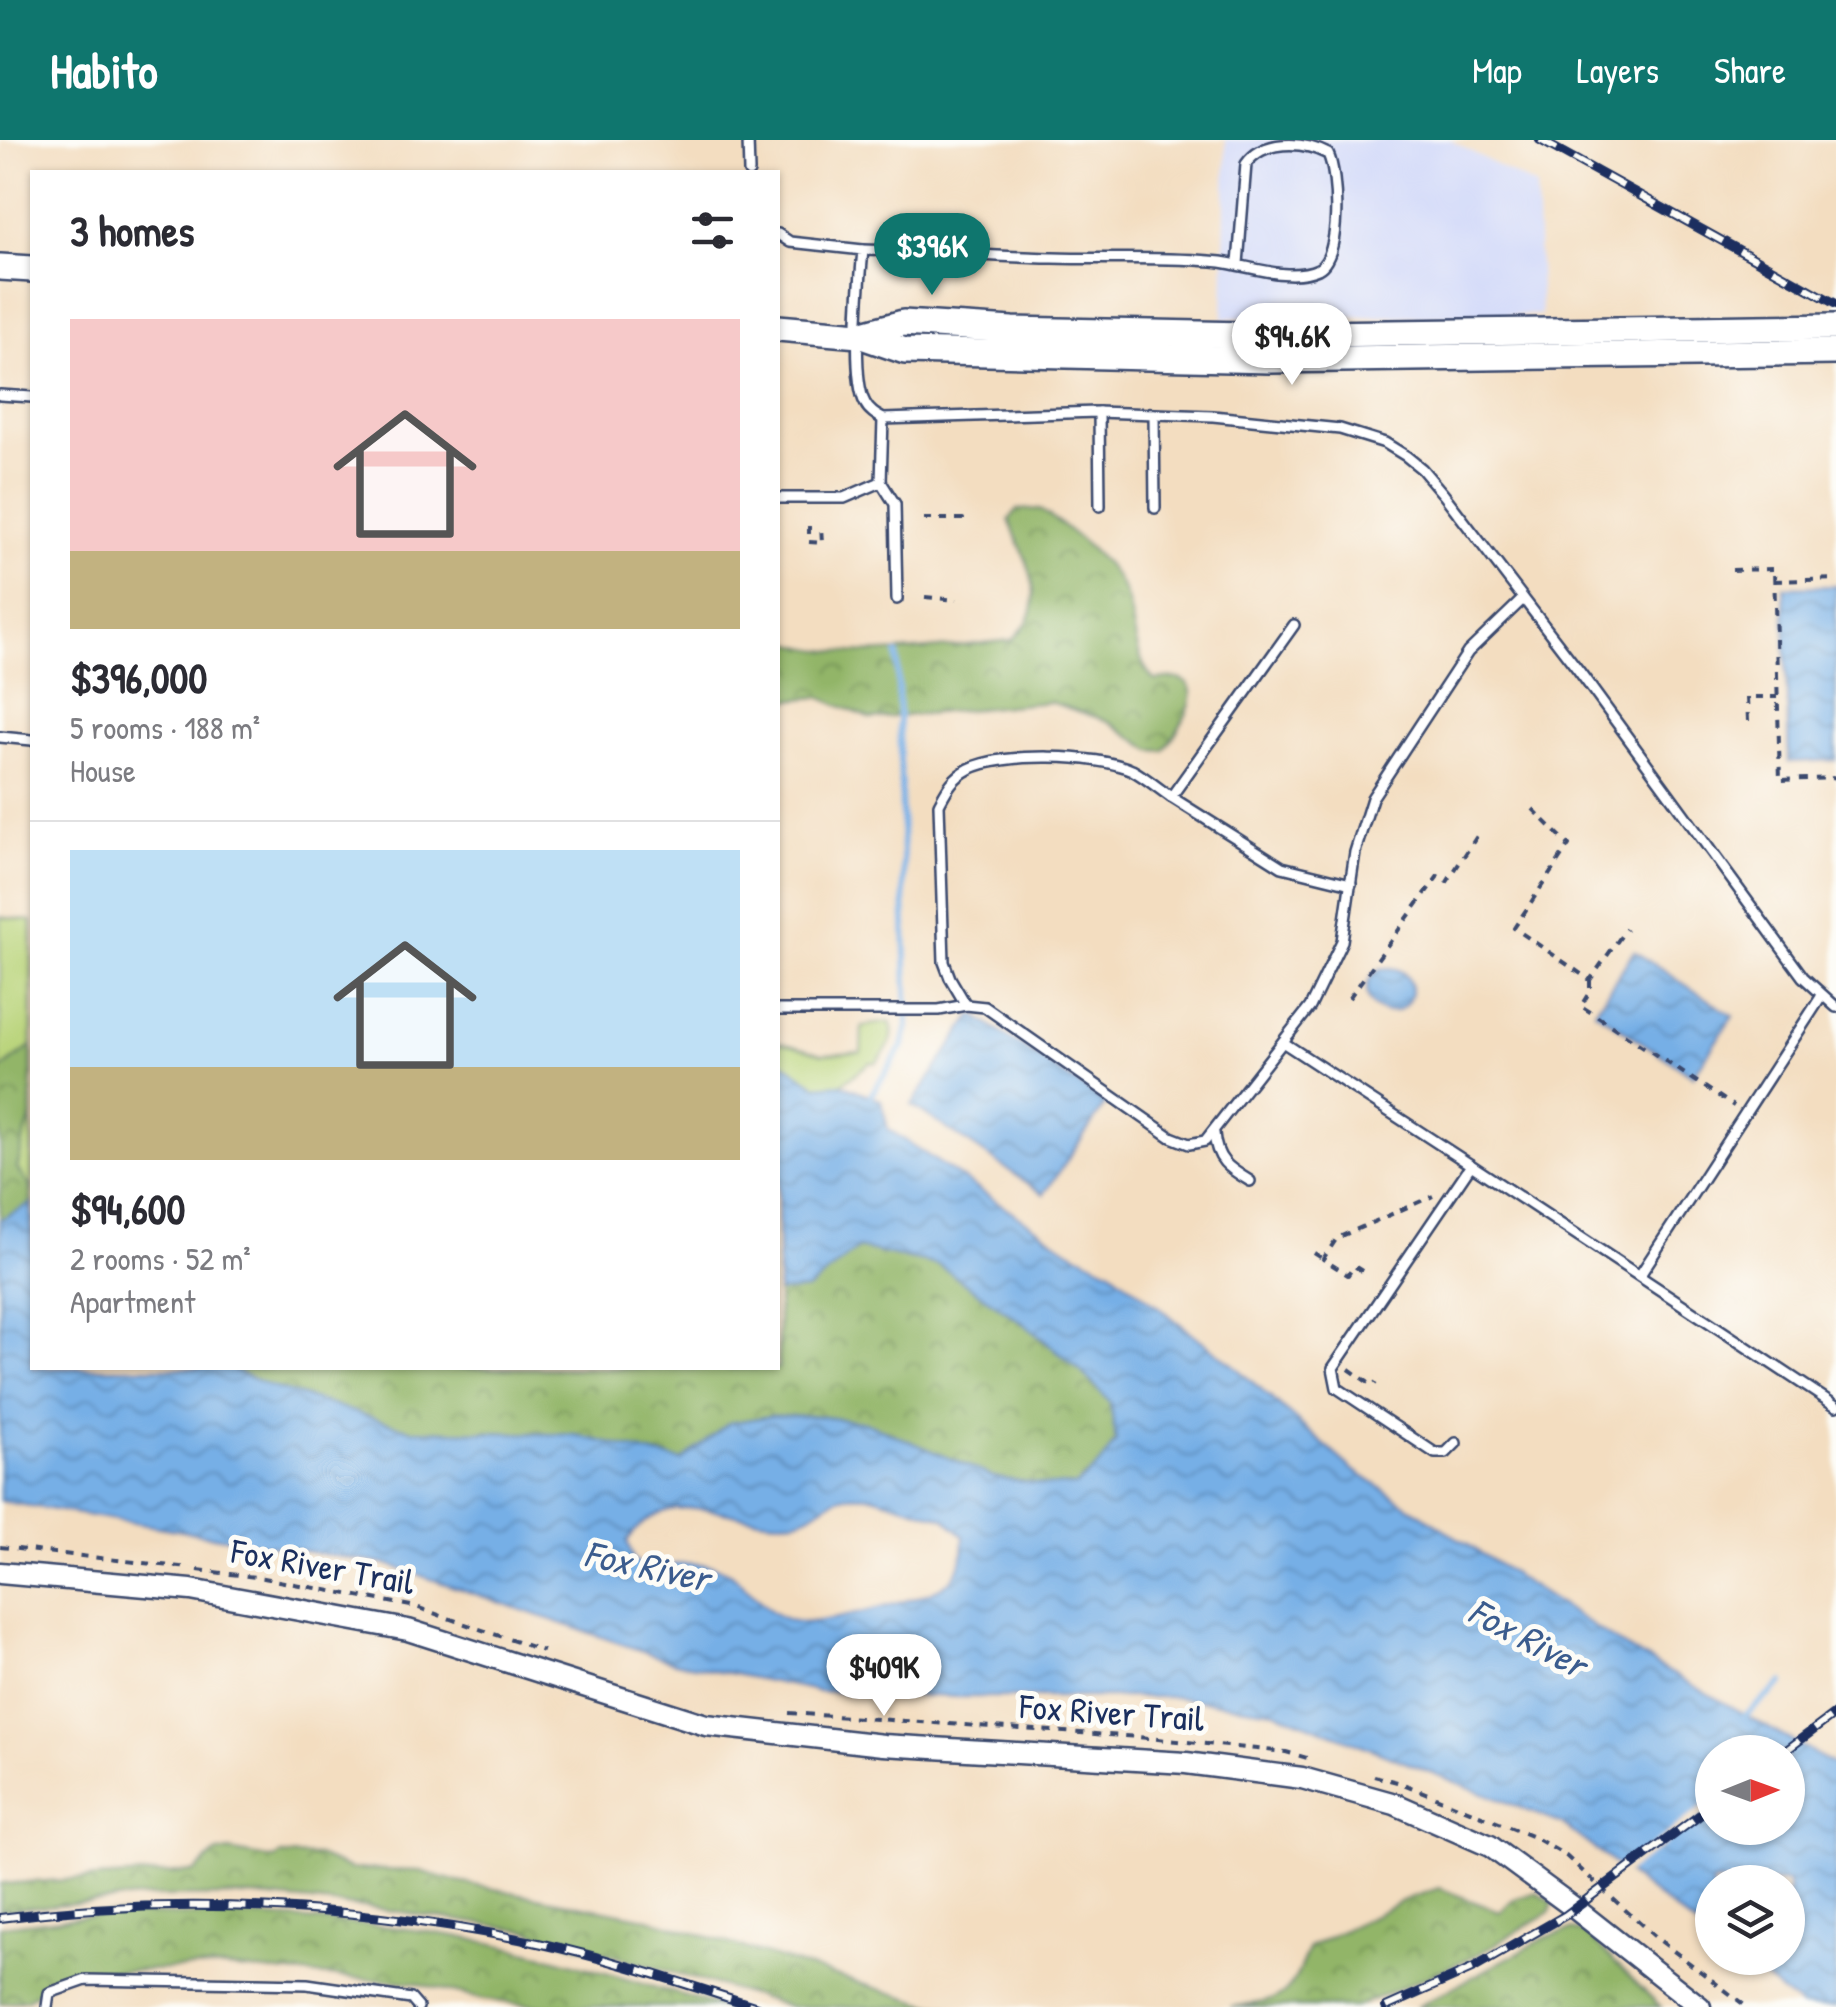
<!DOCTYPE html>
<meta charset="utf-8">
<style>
:root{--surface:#fff;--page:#f2f2f3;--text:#2b2b33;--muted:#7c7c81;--line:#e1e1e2;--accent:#0f766e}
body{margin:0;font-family:"Patrick Hand",sans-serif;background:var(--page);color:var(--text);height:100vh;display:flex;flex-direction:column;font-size:38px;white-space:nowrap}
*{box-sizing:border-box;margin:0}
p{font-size:32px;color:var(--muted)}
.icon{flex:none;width:55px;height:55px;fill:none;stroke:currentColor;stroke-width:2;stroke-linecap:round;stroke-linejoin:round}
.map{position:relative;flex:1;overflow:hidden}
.side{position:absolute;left:30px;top:30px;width:750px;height:1200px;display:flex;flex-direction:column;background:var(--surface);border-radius:0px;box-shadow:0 2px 8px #0004}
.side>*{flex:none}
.needle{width:65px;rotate:89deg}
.controls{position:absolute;left:1695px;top:1595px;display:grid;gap:20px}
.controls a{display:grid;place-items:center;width:110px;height:110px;border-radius:50%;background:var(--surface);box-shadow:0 2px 8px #0004;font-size:50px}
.price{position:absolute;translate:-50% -85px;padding:0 22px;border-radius:35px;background:#fff;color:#222;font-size:32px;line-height:65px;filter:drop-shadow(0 2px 5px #0008)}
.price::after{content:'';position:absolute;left:50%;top:60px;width:30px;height:22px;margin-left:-15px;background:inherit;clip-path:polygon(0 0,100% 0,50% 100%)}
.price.selected{background:var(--accent);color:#fff}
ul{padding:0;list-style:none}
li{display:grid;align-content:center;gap:20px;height:530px;padding:0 40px}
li+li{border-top:2px solid var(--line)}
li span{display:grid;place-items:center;height:310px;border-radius:0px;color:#555}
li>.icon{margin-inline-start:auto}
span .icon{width:180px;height:180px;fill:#fffc;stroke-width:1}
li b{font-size:42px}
h2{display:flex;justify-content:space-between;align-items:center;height:120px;padding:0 40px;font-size:42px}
header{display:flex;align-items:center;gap:60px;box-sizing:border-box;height:140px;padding:0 50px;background:var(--accent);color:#fff}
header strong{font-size:48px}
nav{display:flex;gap:55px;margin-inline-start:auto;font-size:35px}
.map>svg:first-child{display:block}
.built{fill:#d2d9f9}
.green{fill:#b8d378;stroke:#6a816b;stroke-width:2.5}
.forest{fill:url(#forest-crowns);stroke:#567263;stroke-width:2.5}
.water{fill:url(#water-waves);stroke:#486fa2;stroke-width:2.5;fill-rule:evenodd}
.pier{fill:#f3ddc0}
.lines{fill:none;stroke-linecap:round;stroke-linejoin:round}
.stream{stroke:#76afe6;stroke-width:6}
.service-casing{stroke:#3b496d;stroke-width:14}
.tertiary-casing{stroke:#3b496d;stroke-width:25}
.secondary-casing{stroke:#3b496d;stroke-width:30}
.path{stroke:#3b496d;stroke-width:4;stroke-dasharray:8 8;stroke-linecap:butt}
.service{stroke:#fff;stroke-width:9}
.tertiary{stroke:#fff;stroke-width:20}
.secondary{stroke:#fff;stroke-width:25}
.rail-casing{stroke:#1b2f5e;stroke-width:10}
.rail{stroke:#fdfcf7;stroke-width:6;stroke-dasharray:19;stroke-linecap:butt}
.labels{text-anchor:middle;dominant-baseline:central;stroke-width:10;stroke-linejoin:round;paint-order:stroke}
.street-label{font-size:35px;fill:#1b2f5e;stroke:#fdfcf7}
.water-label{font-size:38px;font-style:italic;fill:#3b5c8e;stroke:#fdfcf7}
</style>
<header>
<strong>Habito</strong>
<nav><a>Map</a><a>Layers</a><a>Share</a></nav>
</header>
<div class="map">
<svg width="1836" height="1867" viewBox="0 0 1836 1867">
<defs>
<pattern id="forest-crowns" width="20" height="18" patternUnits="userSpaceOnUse" patternTransform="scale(2.5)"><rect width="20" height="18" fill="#92b568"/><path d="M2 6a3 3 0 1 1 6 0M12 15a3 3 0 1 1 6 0" fill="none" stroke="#769459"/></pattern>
<pattern id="water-waves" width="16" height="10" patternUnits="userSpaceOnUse" patternTransform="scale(2.5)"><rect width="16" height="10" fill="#76afe6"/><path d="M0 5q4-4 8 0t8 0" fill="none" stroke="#608fbe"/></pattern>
</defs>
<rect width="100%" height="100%" fill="#fdfcf7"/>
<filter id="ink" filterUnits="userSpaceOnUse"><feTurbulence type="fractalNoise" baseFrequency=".01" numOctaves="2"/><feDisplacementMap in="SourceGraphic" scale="20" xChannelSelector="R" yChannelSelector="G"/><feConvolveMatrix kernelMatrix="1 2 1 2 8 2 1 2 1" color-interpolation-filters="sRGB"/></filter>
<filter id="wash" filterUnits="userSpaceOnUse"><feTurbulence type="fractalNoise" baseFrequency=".0048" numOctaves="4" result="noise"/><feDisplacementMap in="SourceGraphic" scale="40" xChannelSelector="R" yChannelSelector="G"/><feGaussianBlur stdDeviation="2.25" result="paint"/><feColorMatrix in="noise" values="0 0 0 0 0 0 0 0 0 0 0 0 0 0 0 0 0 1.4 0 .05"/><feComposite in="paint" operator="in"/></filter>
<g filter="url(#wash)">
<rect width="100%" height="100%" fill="#f3ddc0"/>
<!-- built -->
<polygon class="built" points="1226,0 1450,0 1536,47 1541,175 1223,178"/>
<!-- green -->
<g class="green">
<polygon points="0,777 32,781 32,906 0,930"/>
<path d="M890,882C898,898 886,911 876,923L871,922L841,944L817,946L778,919V902L823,914L861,912L862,886Z"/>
<polygon points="32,976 32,1052 17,1029 24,998"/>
</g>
<!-- forest -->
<g class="forest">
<path d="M1039,369C1066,386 1111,422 1124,451C1137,480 1131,515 1154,540C1162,540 1172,537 1179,539C1210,547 1174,597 1164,611L1151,610L1108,581L1050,562L871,579L819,557L778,561V498C832,525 950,507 1011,500C1055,466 1025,419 1009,380L1017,370Z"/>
<polygon points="32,906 32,976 24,998 17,1029 30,1045 32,1063 0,1080 0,930"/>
<polygon points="858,1108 939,1125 1023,1183 1080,1230 1110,1262 1116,1300 1101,1323 1076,1346 1043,1345 993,1337 867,1283 816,1276 771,1276 729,1283 682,1321 575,1295 412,1290 269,1246 229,1228 778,1228 778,1152 807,1150"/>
<polygon points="229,1711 274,1719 281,1715 318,1716 350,1729 420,1731 458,1742 647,1778 928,1864 950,1867 792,1867 525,1790 373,1768 251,1756 149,1757 0,1770 0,1744 195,1732 214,1714"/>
<path d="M1439,1748L1500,1772L1513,1760L1537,1752L1553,1763L1550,1772L1477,1815L1356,1867H1230C1286,1860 1288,1859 1309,1807L1407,1759Z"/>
<path d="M104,1774C212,1775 322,1777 430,1792C529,1806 627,1841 724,1867H549L485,1860L416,1843L213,1827L61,1834L28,1859L0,1864V1786Z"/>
<polygon points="1572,1790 1585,1793 1661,1867 1417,1867 1547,1797"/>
</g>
<!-- water -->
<g class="water">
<polygon points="1836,446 1836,620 1789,622 1784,447"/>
<polygon points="1634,811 1733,876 1693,936 1595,871"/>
<circle cx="1389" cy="850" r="22"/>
<polygon points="973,874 1106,963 1044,1054 912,965"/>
<path d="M778,919L817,946L841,944L881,960L888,989L1068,1109L1111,1130L1233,1225L1352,1329L1623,1506L1836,1626V1867H1801L1737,1818H1788V1742H1712V1799L1562,1684L1275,1571L1175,1557H957L818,1551L675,1522L390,1425L0,1361V1080L32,1063V1228H229L269,1246L412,1290L575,1295L682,1321L729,1283L771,1276H816L867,1283L993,1337L1043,1345L1076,1346L1101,1323L1116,1301L1110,1262L1080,1230L1023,1183L939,1125L858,1108L807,1150L778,1152ZM873,1356L945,1378L964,1396C964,1415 962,1431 946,1444C930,1458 827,1483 804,1482C772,1482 757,1456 735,1437C711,1417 673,1424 645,1429L633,1419L627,1401C672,1337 735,1387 794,1380C814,1378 824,1361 842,1357C851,1354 864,1356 873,1356ZM1712,1612H1788V1688H1712Z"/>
</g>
<!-- pier -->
<polygon class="pier" points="1712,1660 1712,1669 1623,1736 1617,1731"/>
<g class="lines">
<!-- stream -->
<g class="stream">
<polyline points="871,955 903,906 908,886 897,514"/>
<polyline points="1742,1578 1783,1543"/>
</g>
</g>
</g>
<g filter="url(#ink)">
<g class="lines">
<!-- service casing -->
<g class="service-casing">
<g id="service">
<polyline points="748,0 749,32"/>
<path d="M778,94L790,102L863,110C860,142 851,237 865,263C869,271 876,275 883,279L1097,272L1213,276L1340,289L1385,303L1406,316L1422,329L1444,355L1579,531L1803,837L1836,867"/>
<path d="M863,110C927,111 990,117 1053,118C1109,120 1165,116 1221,122C1250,126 1289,142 1318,129C1342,117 1338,34 1328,14C1301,0 1263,0 1246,24L1238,124"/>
<polyline points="0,255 32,257"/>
<polyline points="1099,272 1100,366"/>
<polyline points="1154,274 1155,368"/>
<polyline points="881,342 895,364 897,459"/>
<polyline points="778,358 844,358 881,342 883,279"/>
<polyline points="1294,485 1171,657 1282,727 1351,744"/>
<polyline points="0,597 32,600"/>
<path d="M966,865L950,838L944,822L939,664C947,649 952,638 969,629C1002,612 1097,614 1132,630C1145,637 1158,648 1171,657"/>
<polyline points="778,870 939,870 966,865 985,867 1171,997 1189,1004 1205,1001 1310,867 1342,801 1355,712 1372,658 1468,512 1523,459"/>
<polyline points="1284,903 1471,1025 1333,1228 1337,1248 1435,1313 1446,1313 1456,1303"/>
<path d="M1214,993C1216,1020 1228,1028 1250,1041"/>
<polyline points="1471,1025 1836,1266"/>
<polyline points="1640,1135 1821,857"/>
<polyline points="47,1867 49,1853 86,1840 307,1844 411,1859 418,1867"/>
</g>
</g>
<!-- tertiary casing -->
<g class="tertiary-casing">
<polyline id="tertiary" points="0,1433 191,1450 408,1490 706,1585 883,1605 1186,1623 1302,1638 1395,1664 1490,1706 1577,1770 1700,1867"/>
</g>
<!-- secondary casing -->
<g class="secondary-casing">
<g id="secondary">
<polyline points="0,127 32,129"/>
<polyline points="778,188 859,195 905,211 1270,220 1836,212"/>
<polyline points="859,195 903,183 1012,190 1246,195 1836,187"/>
</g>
</g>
<!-- path -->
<g class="path">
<polyline points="924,379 963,379 963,386"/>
<polyline points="809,386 809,402 822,403 821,386"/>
<polyline points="1732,430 1774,429 1780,640 1836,638"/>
<polyline points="1774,441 1836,439"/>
<polyline points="925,457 957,460"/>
<polyline points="1748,581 1747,557 1777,557"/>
<polyline points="1533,669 1569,705 1514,788 1590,840 1626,789"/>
<polyline points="1590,840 1590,851 1581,866 1734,966"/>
<polyline points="1349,858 1438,736 1447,742 1481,690"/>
<polyline points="1314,1113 1323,1119"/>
<polyline points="1362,1131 1354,1126 1348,1135 1323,1119 1337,1098 1433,1056"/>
<polyline points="1349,1229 1373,1246 1376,1243"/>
<polyline points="0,1407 189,1428"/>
<polyline points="198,1430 263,1438 416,1467 543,1511"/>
<polyline points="789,1573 1138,1597 1286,1612 1307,1618"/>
<polyline points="1374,1636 1401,1643 1536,1698 1566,1716 1654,1796 1747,1867"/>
</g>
<!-- service -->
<use href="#service" class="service"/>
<!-- tertiary -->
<use href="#tertiary" class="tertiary"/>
<!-- secondary -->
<use href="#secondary" class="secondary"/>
<!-- rail casing -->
<g class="rail-casing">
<g id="rail">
<polyline points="1540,0 1836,164"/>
<polyline points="1784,1612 1836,1573"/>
<path d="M0,1778C180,1755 360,1765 538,1803C612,1819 685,1844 757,1867"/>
<polyline points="1386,1867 1474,1828 1566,1775 1712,1666"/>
</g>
</g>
<!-- rail -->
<use href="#rail" class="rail"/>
</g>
</g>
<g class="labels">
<!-- street labels -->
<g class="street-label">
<text transform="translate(323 1426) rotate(10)">Fox River Trail</text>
<text transform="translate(1112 1572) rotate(4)">Fox River Trail</text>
</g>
<!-- water labels -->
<g class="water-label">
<text transform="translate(647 1425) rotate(12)">Fox River</text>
<text transform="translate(1528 1497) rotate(28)">Fox River</text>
</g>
</g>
</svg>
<div class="controls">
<a><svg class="needle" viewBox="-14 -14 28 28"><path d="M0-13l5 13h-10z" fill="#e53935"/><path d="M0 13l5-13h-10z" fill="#7c7c81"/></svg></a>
<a><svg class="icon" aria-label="layers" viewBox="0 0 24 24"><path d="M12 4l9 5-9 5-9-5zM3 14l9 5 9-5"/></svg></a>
</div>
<b class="price selected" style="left:932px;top:158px">$396K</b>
<b class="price" style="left:1292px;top:248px">$94.6K</b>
<b class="price" style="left:884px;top:1579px">$409K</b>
<section class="side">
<h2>3 homes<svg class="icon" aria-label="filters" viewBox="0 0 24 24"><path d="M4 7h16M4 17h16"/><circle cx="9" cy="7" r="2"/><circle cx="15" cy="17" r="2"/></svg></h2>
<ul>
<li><span style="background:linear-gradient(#f6c9c9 75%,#c2b280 0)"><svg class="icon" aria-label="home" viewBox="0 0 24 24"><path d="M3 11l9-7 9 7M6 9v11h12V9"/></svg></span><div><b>$396,000</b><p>5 rooms · 188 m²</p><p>House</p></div></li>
<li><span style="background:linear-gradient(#bfe0f5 70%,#c2b280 0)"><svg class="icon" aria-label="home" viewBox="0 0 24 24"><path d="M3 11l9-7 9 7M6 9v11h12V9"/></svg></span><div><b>$94,600</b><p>2 rooms · 52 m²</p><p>Apartment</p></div></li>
</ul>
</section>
</div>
